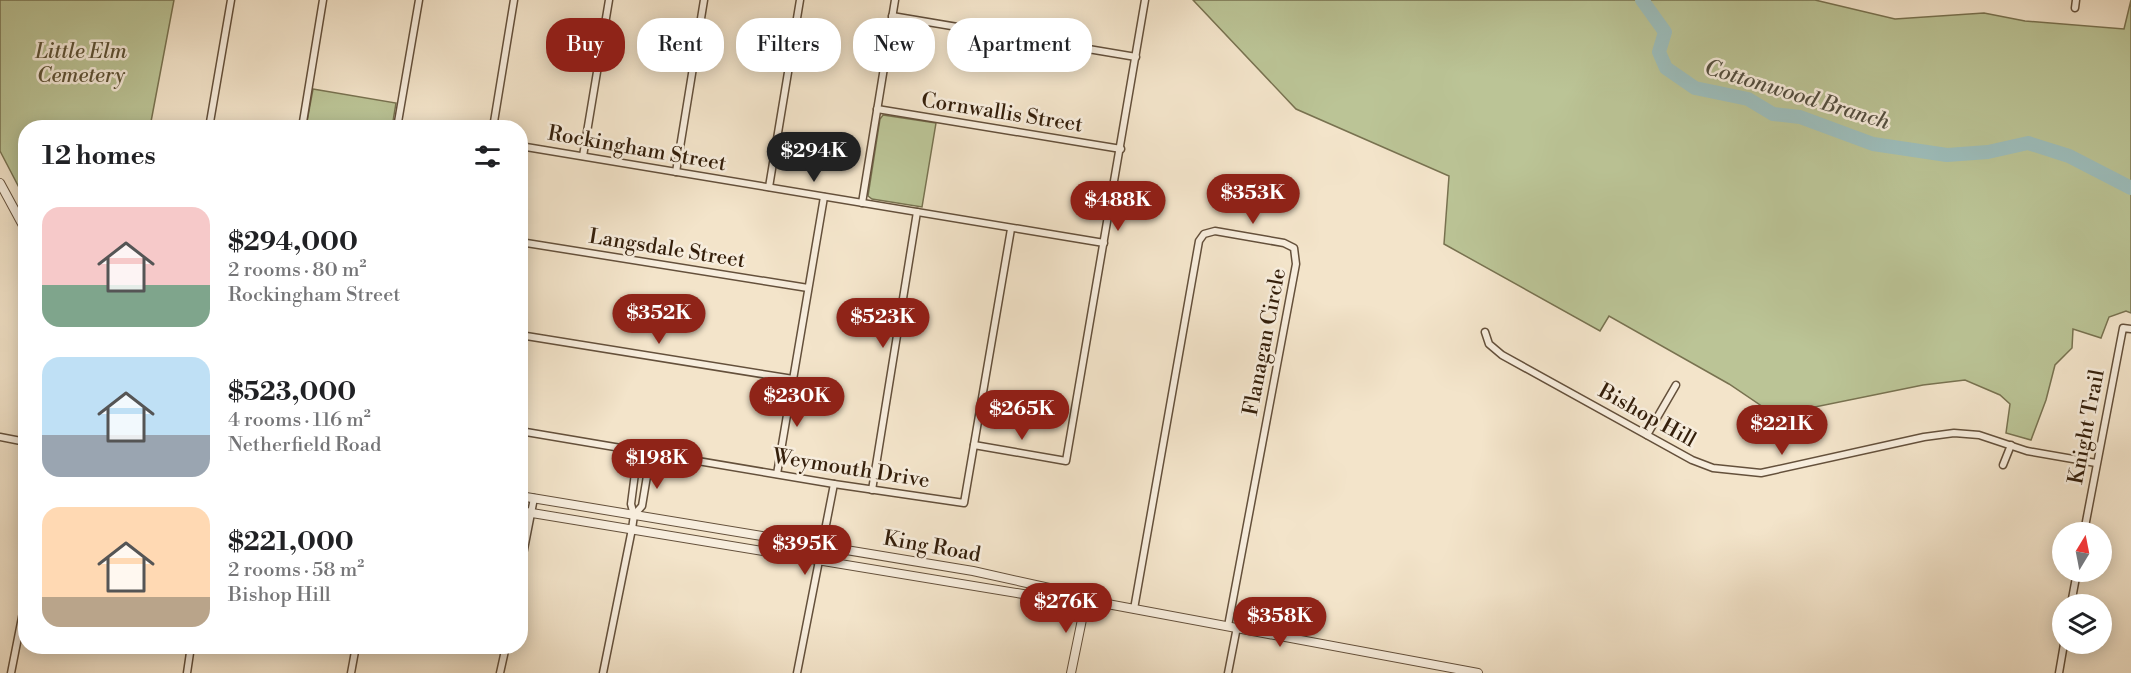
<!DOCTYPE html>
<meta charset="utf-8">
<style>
:root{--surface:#fff;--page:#f6f6f6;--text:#202124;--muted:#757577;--accent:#8f2418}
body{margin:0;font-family:"Libre Bodoni",serif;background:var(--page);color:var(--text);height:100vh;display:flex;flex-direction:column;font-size:22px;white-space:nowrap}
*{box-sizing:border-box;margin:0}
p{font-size:20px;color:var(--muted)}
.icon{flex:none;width:33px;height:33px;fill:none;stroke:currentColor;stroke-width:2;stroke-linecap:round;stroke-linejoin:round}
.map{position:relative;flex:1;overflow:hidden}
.panel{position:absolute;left:18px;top:120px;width:510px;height:534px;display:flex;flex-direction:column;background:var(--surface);border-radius:24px;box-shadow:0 3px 15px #0003}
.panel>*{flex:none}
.guide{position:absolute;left:546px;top:18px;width:570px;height:54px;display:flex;gap:12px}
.needle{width:39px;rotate:10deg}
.fabs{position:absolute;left:2052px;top:522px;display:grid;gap:12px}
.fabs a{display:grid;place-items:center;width:60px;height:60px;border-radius:50%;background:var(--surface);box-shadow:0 3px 15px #0003;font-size:30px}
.price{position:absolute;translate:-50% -51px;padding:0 14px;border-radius:21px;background:var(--accent);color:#fff;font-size:20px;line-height:39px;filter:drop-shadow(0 2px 3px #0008)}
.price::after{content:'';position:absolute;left:50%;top:36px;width:18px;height:14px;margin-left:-9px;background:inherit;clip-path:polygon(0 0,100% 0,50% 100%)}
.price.on{background:#222;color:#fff}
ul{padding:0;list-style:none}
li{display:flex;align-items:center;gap:18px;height:150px;padding:0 24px}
li span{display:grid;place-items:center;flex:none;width:168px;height:120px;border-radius:18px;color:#555}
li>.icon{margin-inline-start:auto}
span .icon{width:72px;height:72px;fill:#fffc;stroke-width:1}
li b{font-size:26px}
h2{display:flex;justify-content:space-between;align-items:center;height:72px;padding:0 24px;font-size:26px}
.tag{padding:0 21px;border-radius:24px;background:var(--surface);box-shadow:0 3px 15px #0003;font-size:21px;line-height:54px}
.tag.on{background:var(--accent);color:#fff}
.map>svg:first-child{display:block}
.green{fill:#bbc496;stroke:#787250;stroke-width:1.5}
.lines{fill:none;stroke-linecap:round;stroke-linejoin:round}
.river{stroke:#9dbebc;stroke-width:14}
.minor-casing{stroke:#64503b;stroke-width:9}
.tertiary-casing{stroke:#64503b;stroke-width:10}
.minor{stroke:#f7eddd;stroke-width:6}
.tertiary{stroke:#f7eddd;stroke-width:8}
.labels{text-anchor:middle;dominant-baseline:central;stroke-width:5;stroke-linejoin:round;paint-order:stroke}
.park-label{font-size:21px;font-style:italic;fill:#5c5135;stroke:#f7eddd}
.street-label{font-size:21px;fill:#341f0b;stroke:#f7eddd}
.water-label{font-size:22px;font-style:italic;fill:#544f40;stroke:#f7eddd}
</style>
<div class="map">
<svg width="2131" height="673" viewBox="0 0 2131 673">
<rect width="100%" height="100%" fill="#f3e4ca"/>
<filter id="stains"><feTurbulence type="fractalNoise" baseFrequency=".00333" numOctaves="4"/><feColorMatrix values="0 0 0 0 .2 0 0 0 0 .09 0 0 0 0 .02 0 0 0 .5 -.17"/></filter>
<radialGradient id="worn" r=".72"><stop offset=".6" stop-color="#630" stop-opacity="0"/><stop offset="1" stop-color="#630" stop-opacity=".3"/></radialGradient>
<!-- green -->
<g class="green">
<polygon points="0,0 174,0 150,127 26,128 25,199 0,151"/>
<polygon points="1193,0 1815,0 1895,19 1984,13 2025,21 2124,29 2131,0 2131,313 2126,311 2109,317 2101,338 2073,329 2072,348 2055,365 2046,400 2031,440 2006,433 2010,404 2000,395 1965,380 1923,385 1775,415 1729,384 1609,316 1600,331 1444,244 1449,176 1296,109"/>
<polygon points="313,89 396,103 392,127 306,127"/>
<polygon points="883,115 936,123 922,207 872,199 868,196 880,119"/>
</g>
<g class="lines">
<!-- river -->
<polyline class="river" points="1642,0 1665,32 1659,52 1666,68 1695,88 1748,99 1773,114 1800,117 1873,144 1947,155 1988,152 2028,143 2069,156 2131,188"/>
<!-- minor casing -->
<g class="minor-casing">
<g id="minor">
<polyline points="2075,8 2076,0"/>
<polyline points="892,16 1136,57"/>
<polyline points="877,109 1121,149"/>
<polyline points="209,128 231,0"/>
<polyline points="302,128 323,0"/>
<polyline points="397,128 419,0"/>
<polyline points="493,128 514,0"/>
<polyline points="520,146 1104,243"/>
<polyline points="583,156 609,0"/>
<polyline points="676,172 704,0"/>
<polyline points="769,187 800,0"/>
<polyline points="862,203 895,0"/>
<polyline points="520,242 808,288"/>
<polyline points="1485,332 1489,344 1502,355 1692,460 1713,468 1761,473 1924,437 1954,433 1979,435 2027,451 2096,463"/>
<polyline points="520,335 793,379"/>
<polyline points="520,431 834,484 964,503 1011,229"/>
<polyline points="1647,435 1676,385"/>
<polyline points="0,437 26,442"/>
<polyline points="974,445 1066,461 1145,0"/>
<polyline points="2003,465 2011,445"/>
<polyline points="777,474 824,197"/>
<polyline points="872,490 917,212"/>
<polyline points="634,515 642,506 651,452"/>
<polyline points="2084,532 2123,328 2131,329"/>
<polyline points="520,570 534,498"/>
<polyline points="2071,604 2077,572"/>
<polyline points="1134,609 1199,241 1204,234 1215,231 1284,243 1294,248 1296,264 1228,626"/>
<polyline points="11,673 26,597"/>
<polyline points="187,673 191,646"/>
<polyline points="351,673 356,646"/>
<polyline points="500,673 506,646"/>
<polyline points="603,673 632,529 634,515 631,504 638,450"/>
<polyline points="797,673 834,484"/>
<polyline points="1228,673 1237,627"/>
<polyline points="2059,673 2064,644"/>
</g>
</g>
<!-- tertiary casing -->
<g class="tertiary-casing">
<g id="tertiary">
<polyline points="0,183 26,231"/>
<polyline points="520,496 973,571 1072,593 1086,600 1478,673"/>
<polyline points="520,511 1071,602 1086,600"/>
<polyline points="1071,673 1086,600"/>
</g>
</g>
<!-- minor -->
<use href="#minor" class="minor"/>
<!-- tertiary -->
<use href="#tertiary" class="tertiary"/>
</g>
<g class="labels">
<!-- park labels -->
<g class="park-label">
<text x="81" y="52">Little Elm<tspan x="81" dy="24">Cemetery</tspan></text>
</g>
<!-- street labels -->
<g class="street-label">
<text transform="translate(1002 113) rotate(9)">Cornwallis Street</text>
<text transform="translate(637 149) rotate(10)">Rockingham Street</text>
<text transform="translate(667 249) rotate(9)">Langsdale Street</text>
<text transform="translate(1265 342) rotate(-79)">Flanagan Circle</text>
<text transform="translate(1647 416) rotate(29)">Bishop Hill</text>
<text transform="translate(2087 427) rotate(-79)">Knight Trail</text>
<text transform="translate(851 469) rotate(9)">Weymouth Drive</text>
<text transform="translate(932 547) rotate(10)">King Road</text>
</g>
<!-- water labels -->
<g class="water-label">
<text transform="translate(1797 95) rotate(17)">Cottonwood Branch</text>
</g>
</g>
<rect width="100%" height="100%" filter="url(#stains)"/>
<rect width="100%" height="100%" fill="url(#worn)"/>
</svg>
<div class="fabs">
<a><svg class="needle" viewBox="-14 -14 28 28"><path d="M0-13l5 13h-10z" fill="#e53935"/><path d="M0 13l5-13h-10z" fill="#757577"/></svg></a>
<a><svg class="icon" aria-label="layers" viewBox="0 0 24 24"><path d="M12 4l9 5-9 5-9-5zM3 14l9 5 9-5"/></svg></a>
</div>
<b class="price on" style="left:814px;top:183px">$294K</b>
<b class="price" style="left:1253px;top:225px">$353K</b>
<b class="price" style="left:1118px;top:232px">$488K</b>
<b class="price" style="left:659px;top:345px">$352K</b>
<b class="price" style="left:883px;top:349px">$523K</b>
<b class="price" style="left:797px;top:428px">$230K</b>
<b class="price" style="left:1022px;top:441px">$265K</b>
<b class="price" style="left:1782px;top:456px">$221K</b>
<b class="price" style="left:657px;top:490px">$198K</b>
<b class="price" style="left:805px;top:576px">$395K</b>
<b class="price" style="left:1066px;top:634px">$276K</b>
<b class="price" style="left:1280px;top:648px">$358K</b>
<div class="guide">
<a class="tag on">Buy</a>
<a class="tag">Rent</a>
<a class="tag">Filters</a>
<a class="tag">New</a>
<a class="tag">Apartment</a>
</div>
<section class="panel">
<h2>12 homes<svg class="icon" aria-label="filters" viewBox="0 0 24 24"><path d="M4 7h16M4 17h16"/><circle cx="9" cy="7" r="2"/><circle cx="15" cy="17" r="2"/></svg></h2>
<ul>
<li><span style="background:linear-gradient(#f6c9c9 65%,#7fa58c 0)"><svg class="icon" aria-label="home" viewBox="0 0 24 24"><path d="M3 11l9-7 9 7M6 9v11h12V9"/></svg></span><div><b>$294,000</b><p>2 rooms · 80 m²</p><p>Rockingham Street</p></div></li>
<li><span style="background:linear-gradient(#bfe0f5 65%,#9aa5b1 0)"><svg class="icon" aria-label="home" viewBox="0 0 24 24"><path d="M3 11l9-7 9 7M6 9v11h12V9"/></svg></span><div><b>$523,000</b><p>4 rooms · 116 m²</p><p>Netherfield Road</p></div></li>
<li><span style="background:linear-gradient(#ffd9b3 75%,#b9a48a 0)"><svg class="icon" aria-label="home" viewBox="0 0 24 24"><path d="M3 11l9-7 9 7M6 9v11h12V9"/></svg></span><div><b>$221,000</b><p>2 rooms · 58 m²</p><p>Bishop Hill</p></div></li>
</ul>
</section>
</div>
